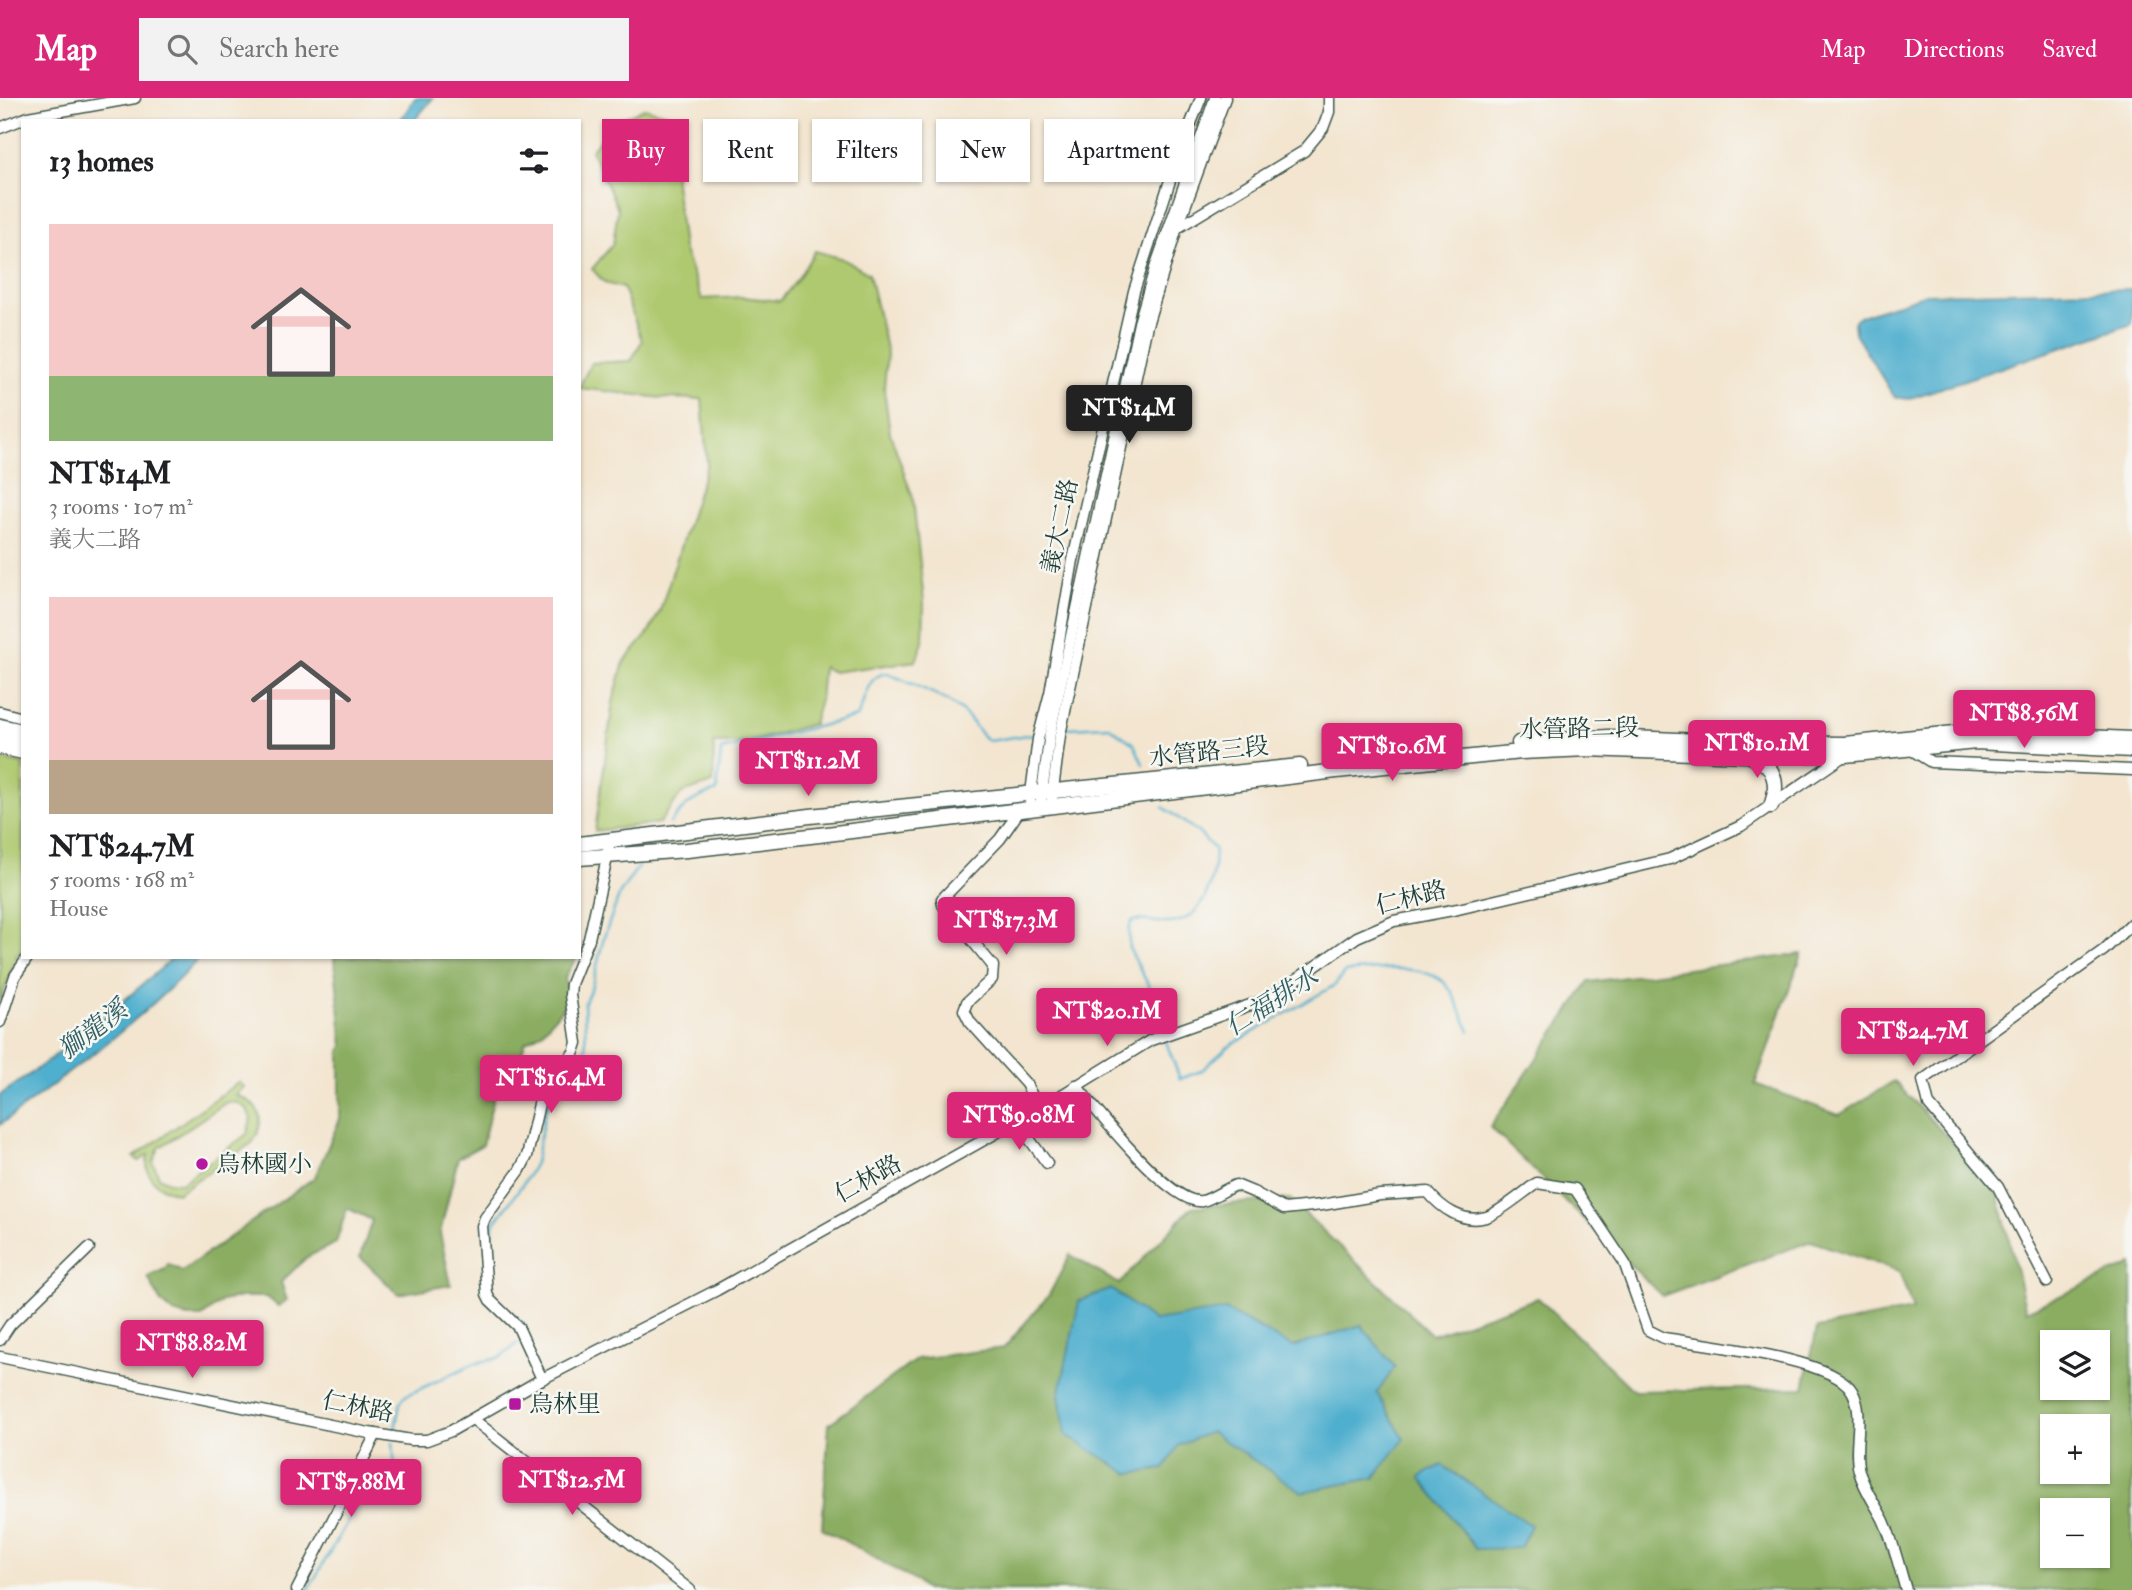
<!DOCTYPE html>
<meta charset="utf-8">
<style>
:root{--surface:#fff;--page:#f2f2f2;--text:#202124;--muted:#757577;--accent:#db2777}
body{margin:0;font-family:"IM FELL Double Pica","Noto Serif TC",serif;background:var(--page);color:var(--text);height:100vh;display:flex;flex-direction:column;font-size:26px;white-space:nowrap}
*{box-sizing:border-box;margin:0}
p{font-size:23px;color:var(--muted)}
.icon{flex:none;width:38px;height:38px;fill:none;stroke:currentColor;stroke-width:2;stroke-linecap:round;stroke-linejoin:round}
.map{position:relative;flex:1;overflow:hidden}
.side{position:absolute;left:21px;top:21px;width:560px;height:840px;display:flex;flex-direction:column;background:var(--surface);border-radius:0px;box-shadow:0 2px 5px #0004}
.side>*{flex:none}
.top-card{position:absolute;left:602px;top:21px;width:665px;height:63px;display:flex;gap:14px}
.buttons{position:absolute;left:2040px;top:1232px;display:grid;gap:14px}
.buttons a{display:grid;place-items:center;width:70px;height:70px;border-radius:0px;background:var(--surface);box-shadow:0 2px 5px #0004;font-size:35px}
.price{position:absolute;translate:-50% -60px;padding:0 16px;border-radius:7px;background:var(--accent);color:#fff;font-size:23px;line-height:46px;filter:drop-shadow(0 2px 4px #0008)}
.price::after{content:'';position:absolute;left:50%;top:42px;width:21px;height:16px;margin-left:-10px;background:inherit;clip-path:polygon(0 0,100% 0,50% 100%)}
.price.active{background:#222;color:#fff}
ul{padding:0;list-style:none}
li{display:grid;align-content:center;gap:14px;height:371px;padding:0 28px}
li span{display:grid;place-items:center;height:217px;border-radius:0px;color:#555}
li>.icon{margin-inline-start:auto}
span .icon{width:126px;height:126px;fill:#fffc;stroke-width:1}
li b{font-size:30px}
h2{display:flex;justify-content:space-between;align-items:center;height:84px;padding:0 28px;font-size:30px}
.pill{padding:0 24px;border-radius:0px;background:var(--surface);box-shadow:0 2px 5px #0004;font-size:24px;line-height:63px}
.pill.active{background:var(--accent);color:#fff}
header{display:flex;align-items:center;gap:42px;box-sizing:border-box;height:98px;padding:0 35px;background:var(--accent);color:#fff}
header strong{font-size:33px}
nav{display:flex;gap:38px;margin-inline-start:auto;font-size:24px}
.search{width:490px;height:63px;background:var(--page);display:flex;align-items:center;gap:18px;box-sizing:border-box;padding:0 24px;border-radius:0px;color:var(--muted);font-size:26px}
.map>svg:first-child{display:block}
.green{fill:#afc96f;stroke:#678352;stroke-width:2;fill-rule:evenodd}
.forest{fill:#8bad62;stroke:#55754b;stroke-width:2;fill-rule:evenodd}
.water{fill:#50afce;stroke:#387681;stroke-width:2}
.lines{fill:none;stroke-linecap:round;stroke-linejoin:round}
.stream{stroke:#50afce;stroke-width:2.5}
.minor-casing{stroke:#3f564b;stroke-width:13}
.major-casing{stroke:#3f564b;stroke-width:17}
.minor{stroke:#fff;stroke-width:10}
.major{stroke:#fff;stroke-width:14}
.poi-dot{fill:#b5179e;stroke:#f6f6f2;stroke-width:2.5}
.labels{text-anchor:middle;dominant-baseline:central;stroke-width:5;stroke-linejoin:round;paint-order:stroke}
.street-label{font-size:24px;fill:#1f3d34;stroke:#f6f6f2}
.poi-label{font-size:24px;fill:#1f3d34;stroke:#f6f6f2;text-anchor:start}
.water-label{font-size:26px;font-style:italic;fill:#2e5f62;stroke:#f6f6f2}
</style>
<header>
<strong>Map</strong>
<div class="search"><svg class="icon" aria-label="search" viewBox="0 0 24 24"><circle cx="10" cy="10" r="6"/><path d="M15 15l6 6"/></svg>Search here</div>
<nav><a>Map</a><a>Directions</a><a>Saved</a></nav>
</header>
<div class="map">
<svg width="2132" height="1492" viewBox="0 0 2132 1492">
<rect width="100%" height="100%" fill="#f6f6f2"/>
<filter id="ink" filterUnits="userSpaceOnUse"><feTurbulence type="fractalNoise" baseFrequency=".0143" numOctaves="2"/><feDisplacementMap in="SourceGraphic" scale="14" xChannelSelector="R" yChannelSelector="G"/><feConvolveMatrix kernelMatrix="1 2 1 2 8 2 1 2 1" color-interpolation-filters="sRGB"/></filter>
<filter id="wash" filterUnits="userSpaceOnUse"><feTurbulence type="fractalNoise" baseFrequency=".00686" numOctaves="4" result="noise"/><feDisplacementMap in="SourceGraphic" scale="28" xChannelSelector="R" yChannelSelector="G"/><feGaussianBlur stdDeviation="1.57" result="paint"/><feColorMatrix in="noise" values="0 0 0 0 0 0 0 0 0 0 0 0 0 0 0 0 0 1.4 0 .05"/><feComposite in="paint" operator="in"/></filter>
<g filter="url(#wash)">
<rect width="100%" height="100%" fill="#f3e5cf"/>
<!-- green -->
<g class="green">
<polygon points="644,10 671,17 675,84 683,150 702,201 742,199 780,203 797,182 815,153 843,161 869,176 887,255 884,291 890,335 913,400 924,504 923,544 916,563 833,574 823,569 820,602 813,626 746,645 714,645 713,685 682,695 659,725 595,733 613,604 624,564 648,536 660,513 707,366 702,301 661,300 579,290 591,265 631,263 642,243 623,190 605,185 592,171 613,146 618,111 591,52 616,23"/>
<polygon points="0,661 23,666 23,853 17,856 0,904"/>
<path d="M239,984L244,989L236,997C261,1006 267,1023 252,1045L177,1095C157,1090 143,1080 148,1057L139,1063L134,1059ZM227,1004L238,1005L247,1011L251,1021L247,1036L181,1085L169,1084L159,1079L153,1064L159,1050Z"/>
</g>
<!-- forest -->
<g class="forest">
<path d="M1802,856L1755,986L1839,1017L1894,983L1997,1091L2026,1213L2132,1166V1492H926L917,1484L822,1430L829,1326L917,1261L1004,1250L1049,1197L1070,1157L1119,1186L1192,1109L1290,1101L1432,1237L1538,1200L1634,1293L1804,1290L1817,1230L1913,1212L1899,1173L1811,1143L1662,1198L1490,1029L1589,884ZM2053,1244H2098V1290H2053ZM2053,1328H2098V1374H2053ZM2053,1412H2098V1458H2053Z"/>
<polygon points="334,859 577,859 565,879 568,904 541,935 525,944 519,965 504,968 498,983 482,1047 458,1060 440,1135 451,1187 398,1196 360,1159 372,1122 347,1110 336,1145 307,1159 281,1184 287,1202 278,1208 267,1199 241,1199 222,1203 202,1219 188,1219 174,1215 160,1203 148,1179 165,1171 168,1166 182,1173 315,1079 340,1021 340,954 343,948"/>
</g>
<!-- water -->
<g class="water">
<polygon points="415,0 433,0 414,23 400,23"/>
<polygon points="2132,191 2132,226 1908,301 1895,299 1891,294 1855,235 1854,224 1857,220 1861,218 1926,196"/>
<path d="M174,859H200C141,924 69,974 0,1027V997C62,955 118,909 174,859Z"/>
<polygon points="1111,1191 1154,1223 1226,1212 1293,1249 1361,1227 1395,1269 1377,1295 1404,1341 1374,1380 1302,1394 1211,1334 1179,1347 1164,1371 1129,1376 1066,1337 1059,1298 1079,1203"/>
<polygon points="1442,1367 1531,1427 1520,1450 1476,1451 1420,1379"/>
</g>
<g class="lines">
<!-- stream -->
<g class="stream">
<polyline points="1066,630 1108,628 1134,646 1143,666"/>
<path d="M670,725C685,707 693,700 717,693L721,652L857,619C866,602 865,578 887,575C911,586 949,599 967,618C976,627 978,636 989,643L1033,636"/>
<path d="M1163,935L1152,894L1129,850V830L1132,823C1146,821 1157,825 1170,825C1205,822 1215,780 1215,752L1199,735L1163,709"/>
<path d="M1165,941L1180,981L1201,973L1228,949L1335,887L1345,874C1375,871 1431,863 1451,892C1458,905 1463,920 1470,933"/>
<polyline points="491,1181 493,1127 525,1083 535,1065 545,1014 553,997 564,989 583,962 586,950 584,906 592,888 604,839 620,795 638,769"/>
<polyline points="507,1212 525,1227 525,1232"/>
<polyline points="394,1337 400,1305 405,1298 473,1266 501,1259 518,1245"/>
<polyline points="308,1492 357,1407 384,1393 392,1380 395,1372 393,1344"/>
</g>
</g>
</g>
<g filter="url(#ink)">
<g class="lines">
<!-- minor casing -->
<g class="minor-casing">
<g id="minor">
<polyline points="0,30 28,19 135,0"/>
<polyline points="1174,132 1304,53 1323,30 1329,14 1329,0"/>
<polyline points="0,614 23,620"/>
<polyline points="0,651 23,656"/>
<polyline points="1910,651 1931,664 2132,672"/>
<polyline points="1030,703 1038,641 1050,595 1073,462 1134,193 1178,58 1201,0"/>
<polyline points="1051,707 1060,637 1147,227 1176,133 1225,0"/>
<polyline points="1040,709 1050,635 1139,225 1156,167 1215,0"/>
<polyline points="1020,712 1000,741 942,801 943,807 993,868 992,881 967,904 964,912 970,924 1026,986 1039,1011"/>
<polyline points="0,924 15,878 28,859"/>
<path d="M1076,987C1095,1011 1171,1108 1202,1103C1210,1102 1227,1090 1236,1087L1253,1094L1284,1111L1322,1107L1380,1097L1428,1094C1441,1110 1463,1126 1486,1119C1498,1116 1525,1093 1537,1085L1575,1091L1624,1164L1648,1232L1664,1240C1703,1247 1834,1260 1852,1293C1866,1317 1852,1348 1859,1373C1864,1391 1874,1404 1883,1421C1893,1442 1899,1469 1906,1492"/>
<polyline points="1016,1023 1047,1065"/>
<polyline points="2047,1184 1998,1089 1929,1007 1923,982 2104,852 2132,825"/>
<polyline points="0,1242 10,1227 89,1150"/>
<polyline points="0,1259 369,1335 411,1342 427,1342 451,1333 542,1281 717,1192 1039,1011 1151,942 1270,900 1357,839 1394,823 1458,811 1670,761 1741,728 1845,657"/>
<polyline points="542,1281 518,1229 490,1202 487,1196 482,1128 485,1120 520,1072 527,1058 539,1006 574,954 577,945 570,897 571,886 589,841 609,751"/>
<polyline points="474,1322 690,1492"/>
<polyline points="297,1492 376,1336"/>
</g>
</g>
<!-- major casing -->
<g class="major-casing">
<g id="major">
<polyline points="0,628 23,633"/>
<polyline points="0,640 23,646"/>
<polyline points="1519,645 1608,639 1746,645 1845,646 1965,634 2132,641"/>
<path d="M1752,659C1776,667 1779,687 1771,708"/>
<polyline points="579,746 810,718 1300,668"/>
<polyline points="579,760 687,752 819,737 1336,673 1521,654 1588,651 1744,657 1845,657 1976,644 2132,652"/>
</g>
</g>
<!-- minor -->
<use href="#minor" class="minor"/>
<!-- major -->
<use href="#major" class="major"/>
</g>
</g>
<!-- markers -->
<g class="poi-dot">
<circle cx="202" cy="1066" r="7"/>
<rect x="508" y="1299" width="14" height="14" rx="3.5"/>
</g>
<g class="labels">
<!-- street labels -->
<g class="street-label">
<text transform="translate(1060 428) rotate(-78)">義大二路</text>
<text transform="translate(1579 631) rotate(-1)">水管路二段</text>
<text transform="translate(1209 654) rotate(-6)">水管路三段</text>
<text transform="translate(1411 800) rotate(-14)">仁林路</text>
<text transform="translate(868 1081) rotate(-29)">仁林路</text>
<text transform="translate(358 1309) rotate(11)">仁林路</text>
</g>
<!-- poi labels -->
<g class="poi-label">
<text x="216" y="1066">烏林國小</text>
<text x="529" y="1306">烏林里</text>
</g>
<!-- water labels -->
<g class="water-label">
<text transform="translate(1272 904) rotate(-32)">仁福排水</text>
<text transform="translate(93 932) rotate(-37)">獅龍溪</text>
</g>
</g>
</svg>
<div class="buttons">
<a><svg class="icon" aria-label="layers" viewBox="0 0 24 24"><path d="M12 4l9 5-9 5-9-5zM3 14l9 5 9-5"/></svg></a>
<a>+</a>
<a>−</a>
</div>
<b class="price active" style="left:1129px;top:347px">NT$14M</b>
<b class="price" style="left:2024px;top:652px">NT$8.56M</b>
<b class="price" style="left:1757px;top:682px">NT$10.1M</b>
<b class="price" style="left:1392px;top:685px">NT$10.6M</b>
<b class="price" style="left:808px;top:700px">NT$11.2M</b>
<b class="price" style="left:1006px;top:859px">NT$17.3M</b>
<b class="price" style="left:1107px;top:950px">NT$20.1M</b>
<b class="price" style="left:1913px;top:970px">NT$24.7M</b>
<b class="price" style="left:551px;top:1017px">NT$16.4M</b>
<b class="price" style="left:1019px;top:1054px">NT$9.08M</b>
<b class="price" style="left:192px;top:1282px">NT$8.82M</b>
<b class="price" style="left:572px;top:1419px">NT$12.5M</b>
<b class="price" style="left:351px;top:1421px">NT$7.88M</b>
<div class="top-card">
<a class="pill active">Buy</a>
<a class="pill">Rent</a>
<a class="pill">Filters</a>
<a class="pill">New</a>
<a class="pill">Apartment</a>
</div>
<section class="side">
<h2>13 homes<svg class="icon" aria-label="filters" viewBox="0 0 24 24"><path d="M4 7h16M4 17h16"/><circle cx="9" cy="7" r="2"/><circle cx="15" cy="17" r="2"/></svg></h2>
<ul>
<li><span style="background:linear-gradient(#f6c9c9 70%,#8fb573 0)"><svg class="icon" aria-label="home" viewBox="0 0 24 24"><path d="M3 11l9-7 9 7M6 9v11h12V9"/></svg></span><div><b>NT$14M</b><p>3 rooms · 107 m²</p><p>義大二路</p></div></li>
<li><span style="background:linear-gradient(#f6c9c9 75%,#b9a48a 0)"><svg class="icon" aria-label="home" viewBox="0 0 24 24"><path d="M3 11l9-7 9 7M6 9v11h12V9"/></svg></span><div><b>NT$24.7M</b><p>5 rooms · 168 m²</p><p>House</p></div></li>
</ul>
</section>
</div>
